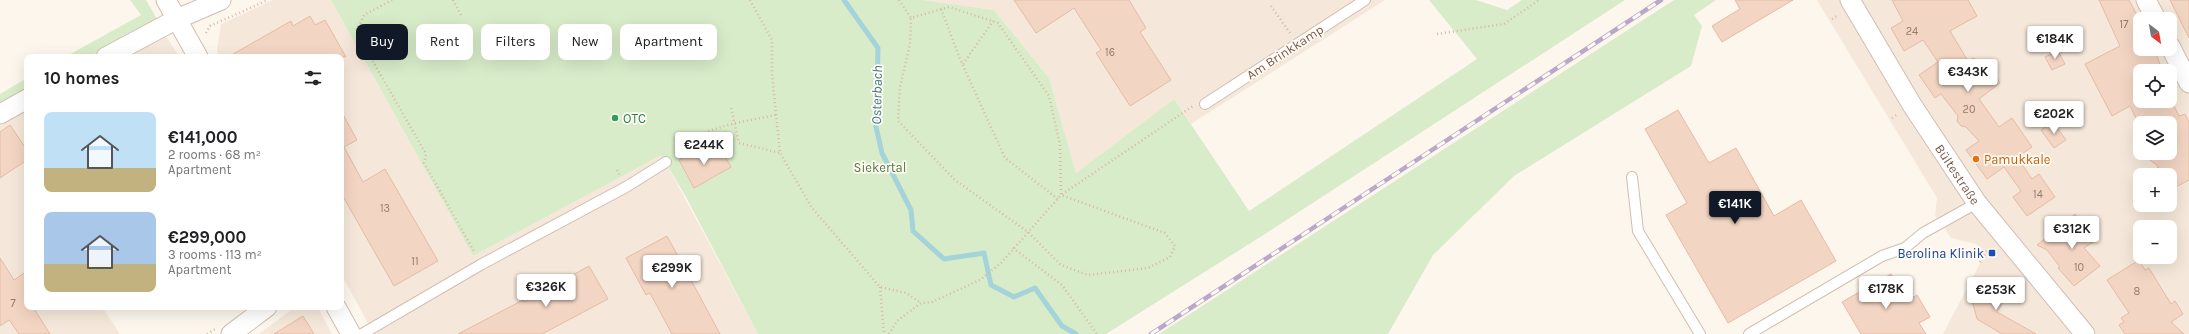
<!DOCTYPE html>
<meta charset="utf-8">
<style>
:root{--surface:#fff;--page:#f6f6f6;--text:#202124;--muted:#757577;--accent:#111827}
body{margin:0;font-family:Karla,sans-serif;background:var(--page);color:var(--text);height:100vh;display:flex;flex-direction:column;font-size:15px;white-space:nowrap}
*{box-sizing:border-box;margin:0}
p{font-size:13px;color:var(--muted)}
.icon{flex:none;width:22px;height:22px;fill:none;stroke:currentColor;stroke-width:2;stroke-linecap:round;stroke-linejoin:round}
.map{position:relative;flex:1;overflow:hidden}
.panel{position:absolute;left:24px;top:54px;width:320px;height:256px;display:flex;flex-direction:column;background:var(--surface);border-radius:8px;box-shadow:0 4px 16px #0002}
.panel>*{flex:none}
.hud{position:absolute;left:356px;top:24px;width:380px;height:36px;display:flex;gap:8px}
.needle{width:26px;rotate:149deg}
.fabs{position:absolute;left:2133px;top:12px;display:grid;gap:8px}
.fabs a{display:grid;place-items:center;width:44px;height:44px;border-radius:8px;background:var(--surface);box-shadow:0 4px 16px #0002;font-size:20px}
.price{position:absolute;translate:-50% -34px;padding:0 9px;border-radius:4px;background:#fff;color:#222;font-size:13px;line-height:26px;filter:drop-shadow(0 1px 2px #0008)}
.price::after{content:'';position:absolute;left:50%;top:24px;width:12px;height:9px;margin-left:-6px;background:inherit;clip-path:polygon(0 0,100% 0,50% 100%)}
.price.current{background:var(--accent);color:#fff}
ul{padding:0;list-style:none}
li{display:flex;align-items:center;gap:12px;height:100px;padding:0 20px}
li span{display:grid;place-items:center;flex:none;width:112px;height:80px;border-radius:8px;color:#555}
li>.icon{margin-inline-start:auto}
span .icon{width:48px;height:48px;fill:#fffc;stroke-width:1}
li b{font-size:17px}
h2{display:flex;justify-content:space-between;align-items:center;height:48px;padding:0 20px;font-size:17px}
.tag{padding:0 14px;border-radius:8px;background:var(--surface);box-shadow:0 4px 16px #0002;font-size:14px;line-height:36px}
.tag.current{background:var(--accent);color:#fff}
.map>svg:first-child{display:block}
.residential{fill:#f5e8da;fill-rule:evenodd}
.green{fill:#d8ecc9}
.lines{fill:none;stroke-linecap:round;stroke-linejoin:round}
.stream{stroke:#a5d3da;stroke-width:5}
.building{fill:#f3d5c3;stroke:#e6bba3}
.service-casing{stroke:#d1beb0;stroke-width:12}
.minor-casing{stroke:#d1beb0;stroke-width:21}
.path{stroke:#d9b8a5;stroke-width:2.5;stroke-dasharray:1 3;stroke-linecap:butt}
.service{stroke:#fff;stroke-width:10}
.minor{stroke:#fff;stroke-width:19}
.rail-casing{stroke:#b9a8c9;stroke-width:4.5}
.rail{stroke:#fffaf3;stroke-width:3;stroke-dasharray:9;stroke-linecap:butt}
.leisure-dot{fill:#2e9e5b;stroke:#fffaf3;stroke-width:1.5}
.food-dot{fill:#e8710a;stroke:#fffaf3;stroke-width:1.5}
.transit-dot{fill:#1a4fb4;stroke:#fffaf3;stroke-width:1.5}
.labels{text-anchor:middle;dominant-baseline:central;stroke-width:3.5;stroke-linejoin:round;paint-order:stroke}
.number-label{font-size:11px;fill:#987a6a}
.street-label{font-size:13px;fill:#7a5c4d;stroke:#fffaf3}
.leisure-label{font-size:13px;fill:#27864d;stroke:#fffaf3;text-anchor:start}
.food-label{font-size:13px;fill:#c56008;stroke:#fffaf3;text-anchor:start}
.park-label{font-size:13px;fill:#537a41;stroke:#fffaf3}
.transit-label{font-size:13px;fill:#164399;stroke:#fffaf3;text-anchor:end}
.water-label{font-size:14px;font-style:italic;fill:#437c86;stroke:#fffaf3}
</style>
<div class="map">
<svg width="2189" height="334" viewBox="0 0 2189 334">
<rect width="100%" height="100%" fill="#fdf6ec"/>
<!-- residential -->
<g class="residential">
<polygon points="273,0 331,0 473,256 661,154 758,334 374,334 341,274 341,57 220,57 217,51 221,24"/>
<polygon points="922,0 1385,0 1191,124 1174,99 1076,173 1049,78 994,10"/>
<path d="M1817,0H2189V334H1943L1985,254L1976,244L1951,238L1941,223L1935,215L1937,198ZM2140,19H2170V49H2140ZM2140,71H2170V101H2140ZM2140,123H2170V153H2140ZM2140,175H2170V205H2140ZM2140,227H2170V257H2140Z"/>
<polygon points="163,35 168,39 179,57 113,57"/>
<polygon points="27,103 27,307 102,307 120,334 0,334 0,118"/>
<polygon points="295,307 318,308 332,334 259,334"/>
</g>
<!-- green -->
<g class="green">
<polygon points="130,0 146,0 157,19 89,57 65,57 141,15"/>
<polygon points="331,0 922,0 994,10 1049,78 1076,173 1174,99 1249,211 1477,59 1429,0 1476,0 1507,10 1522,0 1625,0 1265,234 1106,334 758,334 686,197 661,155 473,256"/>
<polygon points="1674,0 1716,0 1694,15 1702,26 1691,66 1514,176 1433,255 1388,334 1159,334"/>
<polygon points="27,78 27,92 0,107 0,94"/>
</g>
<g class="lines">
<!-- stream -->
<polyline class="stream" points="844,0 878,48 876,127 882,153 911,210 913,231 944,259 984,253 991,285 1014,297 1035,288 1062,326 1076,334"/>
</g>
<!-- building -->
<g class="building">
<polygon points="1014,0 1129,0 1146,28 1140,32 1171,80 1130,106 1096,53 1101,50 1074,8 1036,33"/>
<polygon points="1735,0 1793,0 1722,42 1712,26 1740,9"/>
<polygon points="1892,0 1968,0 1977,16 1950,31 1968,61 1974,58 1986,76 1993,72 2000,83 1979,99 1999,127 2012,118 2032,147 2017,157 2032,179 2039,174 2055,197 2027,216 2013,197 2021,191 2004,167 1987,179 1966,150 1979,141 1966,127 1961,126 1957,121 1958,116 1941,94 1935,98 1919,75 1938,62 1923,40 1904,51 1891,28 1903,21"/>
<polygon points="2099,0 2129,0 2140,21 2140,49 2154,49 2160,64 2145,71 2140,71 2140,101 2170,101 2170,98 2179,116 2185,114 2189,122 2189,180 2170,190 2170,175 2143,175 2159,167 2141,153 2170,153 2170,146 2175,143 2170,133 2170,123 2140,123 2140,126 2130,106 2112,116 2085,64 2120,46"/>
<polygon points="2170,0 2189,0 2189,38"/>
<polygon points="310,16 315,25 325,20 346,57 228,57 291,21 293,26"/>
<polygon points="2058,51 2065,64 2052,70 2045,57"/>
<polygon points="1678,110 1709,163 1736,148 1774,216 1801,200 1836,261 1728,323 1666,215 1687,203 1645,129"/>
<polygon points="341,111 357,140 344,147 363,182 385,169 438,261 394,286 341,193"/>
<polygon points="2053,122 2066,140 2054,148 2041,130"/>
<polygon points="10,125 27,150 27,160 0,178 0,132"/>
<polygon points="701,147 706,155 719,147 731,167 694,188 679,160"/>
<polygon points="2075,214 2096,240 2084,248 2100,266 2074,286 2058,268 2060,267 2047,250 2037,245"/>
<polygon points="667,236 684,267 720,334 672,334 650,293 646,295 626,258"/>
<polygon points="0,258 14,280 27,271 27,307 33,307 50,334 19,334 9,320 0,326"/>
<polygon points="2139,260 2145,270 2149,268 2171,304 2175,301 2183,314 2171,322 2184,334 2125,334 2119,325 2124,322 2121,318 2129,313 2107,280"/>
<polygon points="589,266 608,299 542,334 458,334 523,300 524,302"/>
<polygon points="1891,274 1907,301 1917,295 1930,317 1919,323 1926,334 1861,334 1842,302"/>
<polygon points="1987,280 2009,292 1997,312 2036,334 2002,334 1977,319 1973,304"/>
<polygon points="303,316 314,334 274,334"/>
</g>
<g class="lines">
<!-- service casing -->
<g class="service-casing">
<g id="service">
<polyline points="1205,104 1365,0"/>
<polyline points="1632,177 1638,231 1700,334"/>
<polyline points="362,334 482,264 626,187 666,162"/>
<polyline points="1749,334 1882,256 1905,248 1923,233 1977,203"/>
</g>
</g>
<!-- minor casing -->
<g class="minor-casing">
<g id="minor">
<polyline points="166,0 198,57"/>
<path id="s1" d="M1850,0L1912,105L1977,203L2085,334"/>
<polyline points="2146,0 2156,19"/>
<polyline points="2170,46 2189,83"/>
<polyline points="106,57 177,19 221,0"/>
<polyline points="0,114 27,99"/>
<polyline points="336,307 351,334"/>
<polyline points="231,334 267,307"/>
</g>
</g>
<!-- path -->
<g class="path">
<polyline points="392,0 364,15 356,32 426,154 424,163 475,253"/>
<polyline points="453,0 462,17"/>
<polyline points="750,0 772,40 772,74 780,153 812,208 880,287 906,293 921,303"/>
<polyline points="899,0 911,18 949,7 998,23 1049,96 1060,145 1061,195 1165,233 1175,246 1170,257 1148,268 1088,275 1061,265 1028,232 955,180 898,121 900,87 910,44 911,18"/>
<polyline points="1271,6 1290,33"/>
<polyline points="941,9 960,59 1005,158 1058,199"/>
<polyline points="1832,19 1838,15"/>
<polyline points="206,33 210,26 268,0"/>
<polyline points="1437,34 1504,24 1539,0"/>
<polyline points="963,64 993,21"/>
<polyline points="731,108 739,143 780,153"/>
<polyline points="1892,118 1898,114"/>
<path d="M675,153C699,127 742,122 776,115"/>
<polyline points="617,170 620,176"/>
<polyline points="1013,248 1062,285 1097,334"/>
<polyline points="1980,262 1988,249"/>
<polyline points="880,287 884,334"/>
<polyline points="207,334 215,329"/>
<polyline points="889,334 897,321 921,303 932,302 980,280 1001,263 1061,195 1193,106"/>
</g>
<!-- service -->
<use href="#service" class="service"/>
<!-- minor -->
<use href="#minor" class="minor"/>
<!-- rail casing -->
<g class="rail-casing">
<polyline id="rail" points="1151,334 1661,0"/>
</g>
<!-- rail -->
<use href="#rail" class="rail"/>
</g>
<!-- markers -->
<circle class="leisure-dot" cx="615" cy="118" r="4"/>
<circle class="food-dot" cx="1976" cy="159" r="4"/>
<rect class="transit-dot" x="1988" y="249" width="8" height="8" rx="2"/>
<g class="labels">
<!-- number labels -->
<g class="number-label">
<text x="2124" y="24">17</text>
<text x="1912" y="31">24</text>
<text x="1110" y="52">16</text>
<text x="1969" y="109">20</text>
<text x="2038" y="194">14</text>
<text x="385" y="208">13</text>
<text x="415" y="261">11</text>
<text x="2079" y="267">10</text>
<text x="2137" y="291">8</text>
<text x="13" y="303">7</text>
</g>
<!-- street labels -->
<g class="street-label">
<text transform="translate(1285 52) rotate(-33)">Am Brinkkamp</text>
<text stroke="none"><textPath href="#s1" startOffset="205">Bültestraße</textPath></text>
</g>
<!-- leisure labels -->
<g class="leisure-label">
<text x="623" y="118">OTC</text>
</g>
<!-- food labels -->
<g class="food-label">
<text x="1984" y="159">Pamukkale</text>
</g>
<!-- park labels -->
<g class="park-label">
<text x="880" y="167">Siekertal</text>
</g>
<!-- transit labels -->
<g class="transit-label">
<text x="1984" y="253">Berolina Klinik</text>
</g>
<!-- water labels -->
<g class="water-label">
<text transform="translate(877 95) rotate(-89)">Osterbach</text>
</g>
</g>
</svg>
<div class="fabs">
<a><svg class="needle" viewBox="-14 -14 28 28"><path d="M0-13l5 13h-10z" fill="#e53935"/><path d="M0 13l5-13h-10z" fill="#757577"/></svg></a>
<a><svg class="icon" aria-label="locate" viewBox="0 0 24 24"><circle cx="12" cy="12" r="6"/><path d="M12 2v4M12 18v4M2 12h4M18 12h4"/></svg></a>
<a><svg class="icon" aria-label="layers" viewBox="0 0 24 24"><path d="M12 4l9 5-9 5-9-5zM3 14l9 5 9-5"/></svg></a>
<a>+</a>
<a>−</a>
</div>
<b class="price" style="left:2055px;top:60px">€184K</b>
<b class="price" style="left:1968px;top:93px">€343K</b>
<b class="price" style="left:2054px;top:135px">€202K</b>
<b class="price" style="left:704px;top:166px">€244K</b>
<b class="price current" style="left:1735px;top:225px">€141K</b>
<b class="price" style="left:2072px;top:250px">€312K</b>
<b class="price" style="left:672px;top:289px">€299K</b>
<b class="price" style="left:546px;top:308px">€326K</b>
<b class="price" style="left:1886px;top:310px">€178K</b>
<b class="price" style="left:1996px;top:311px">€253K</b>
<div class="hud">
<a class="tag current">Buy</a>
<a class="tag">Rent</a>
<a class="tag">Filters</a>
<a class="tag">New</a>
<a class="tag">Apartment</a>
</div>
<section class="panel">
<h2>10 homes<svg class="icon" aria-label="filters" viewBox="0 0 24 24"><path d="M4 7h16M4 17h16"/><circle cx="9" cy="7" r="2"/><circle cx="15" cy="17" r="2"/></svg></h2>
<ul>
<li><span style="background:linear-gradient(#bfe0f5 70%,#c2b280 0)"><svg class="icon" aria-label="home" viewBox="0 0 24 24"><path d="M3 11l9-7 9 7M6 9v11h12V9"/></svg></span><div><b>€141,000</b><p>2 rooms · 68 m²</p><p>Apartment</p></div></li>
<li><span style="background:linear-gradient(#a9c7e8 65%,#c2b280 0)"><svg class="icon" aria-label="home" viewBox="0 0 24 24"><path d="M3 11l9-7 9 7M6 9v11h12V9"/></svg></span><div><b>€299,000</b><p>3 rooms · 113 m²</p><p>Apartment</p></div></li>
</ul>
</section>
</div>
